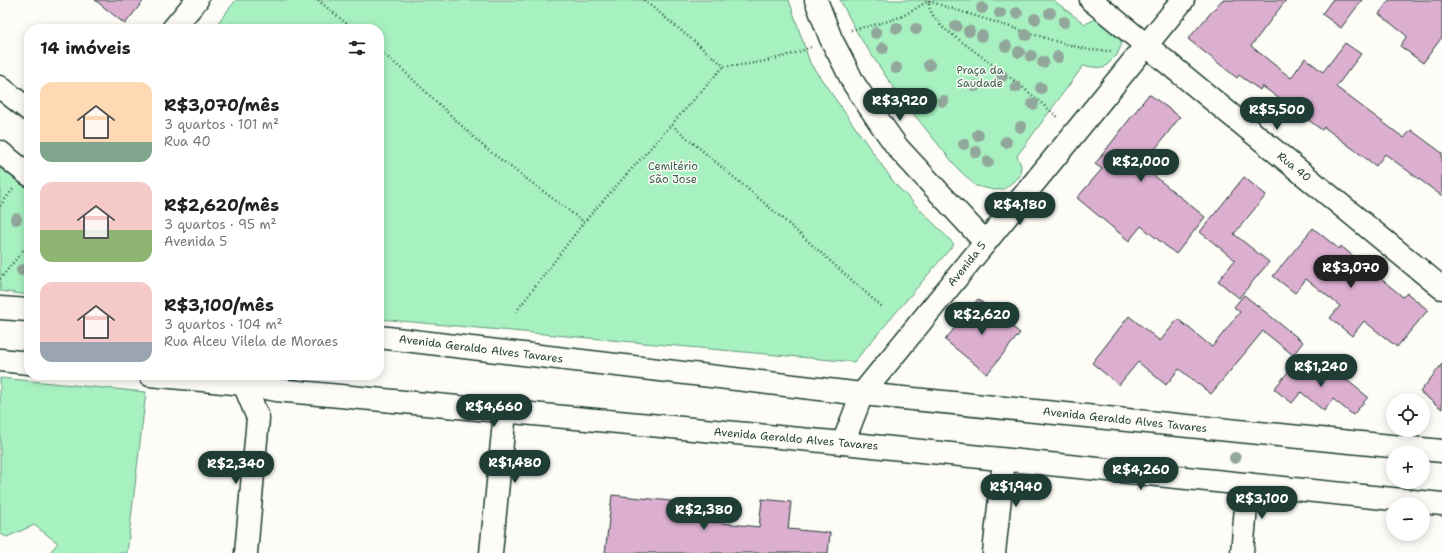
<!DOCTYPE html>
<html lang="pt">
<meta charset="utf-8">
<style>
:root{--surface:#fff;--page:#f6f6f6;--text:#202124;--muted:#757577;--accent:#1f3d34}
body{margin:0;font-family:"Shantell Sans",sans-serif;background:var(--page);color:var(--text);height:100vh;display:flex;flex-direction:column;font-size:15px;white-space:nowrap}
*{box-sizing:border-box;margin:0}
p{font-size:13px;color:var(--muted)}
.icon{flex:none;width:22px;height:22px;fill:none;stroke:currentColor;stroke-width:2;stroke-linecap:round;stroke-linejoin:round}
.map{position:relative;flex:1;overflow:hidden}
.drawer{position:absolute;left:24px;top:24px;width:360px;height:356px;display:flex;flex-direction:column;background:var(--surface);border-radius:16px;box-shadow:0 2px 10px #0003}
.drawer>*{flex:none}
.controls{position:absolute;left:1386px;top:393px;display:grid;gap:8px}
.controls a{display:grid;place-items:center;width:44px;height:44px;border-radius:50%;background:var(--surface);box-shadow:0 2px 10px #0003;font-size:20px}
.price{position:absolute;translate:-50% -34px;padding:0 9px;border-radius:14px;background:var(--accent);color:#fff;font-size:13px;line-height:26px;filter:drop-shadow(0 1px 2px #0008)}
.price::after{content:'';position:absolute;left:50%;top:24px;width:12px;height:9px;margin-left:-6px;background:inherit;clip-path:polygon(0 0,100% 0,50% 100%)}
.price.on{background:#222;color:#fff}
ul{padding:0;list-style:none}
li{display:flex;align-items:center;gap:12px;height:100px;padding:0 16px}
li span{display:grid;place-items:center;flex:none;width:112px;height:80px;border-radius:12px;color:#555}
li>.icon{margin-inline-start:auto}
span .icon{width:48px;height:48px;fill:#fffc;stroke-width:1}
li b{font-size:17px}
h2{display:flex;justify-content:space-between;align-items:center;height:48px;padding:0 16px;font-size:17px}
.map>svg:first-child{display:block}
.green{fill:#a7f1c0;stroke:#63977a}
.building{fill:#dcaed0;stroke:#1f3d34}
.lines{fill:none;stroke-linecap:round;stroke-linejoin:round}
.minor-casing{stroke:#1f3d34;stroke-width:25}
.path{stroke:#1f3d34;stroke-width:2.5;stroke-dasharray:1 3;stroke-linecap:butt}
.minor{stroke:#fdfcf7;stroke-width:22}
.tree{fill:#92a79b}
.labels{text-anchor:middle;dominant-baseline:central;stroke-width:3;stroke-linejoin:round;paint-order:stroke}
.park-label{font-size:11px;fill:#3a6150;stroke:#fdfcf7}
.street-label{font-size:11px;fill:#1f3d34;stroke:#fdfcf7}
</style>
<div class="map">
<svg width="1442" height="553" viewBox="0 0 1442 553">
<rect width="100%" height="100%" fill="#fdfcf7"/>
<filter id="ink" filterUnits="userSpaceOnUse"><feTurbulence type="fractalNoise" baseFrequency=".025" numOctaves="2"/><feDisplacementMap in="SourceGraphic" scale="8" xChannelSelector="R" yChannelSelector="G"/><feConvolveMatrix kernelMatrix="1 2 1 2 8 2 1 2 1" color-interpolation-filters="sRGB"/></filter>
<g filter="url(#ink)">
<!-- green -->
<g class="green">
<polygon points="236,0 789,0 810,63 895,184 954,244 854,362 379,319 379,29 213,29"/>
<polygon points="840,0 1053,0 1085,24 1098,18 1117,32 1122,43 1117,55 1104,68 1083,66 1017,156 1021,165 1020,176 1004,189 994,190 976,186 959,170 899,96 859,36"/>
<polygon points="0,167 29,190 29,295 0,291"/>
<polygon points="0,378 146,392 127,553 49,553 58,543 34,525 7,537 0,534"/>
</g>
<!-- building -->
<g class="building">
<polygon points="95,0 144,0 125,24"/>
<polygon points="1222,0 1286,0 1251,46 1291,78 1305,58 1323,72 1345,43 1361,54 1336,87 1404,138 1411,130 1442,153 1442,196 1385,154 1376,166 1324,127 1322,130 1262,86 1260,90 1239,75 1237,78 1188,39"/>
<polygon points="1332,0 1362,0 1341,28 1322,14"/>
<polygon points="1389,0 1442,0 1442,37 1423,63 1400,46 1407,36 1379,14"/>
<polygon points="1149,94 1180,117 1142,166 1205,217 1176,254 1141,226 1129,241 1077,198 1102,169 1095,164"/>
<polygon points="1244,177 1266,195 1234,234 1269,262 1239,298 1218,281 1235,260 1200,232"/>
<polygon points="1313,228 1339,249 1341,246 1403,297 1407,293 1428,310 1397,347 1364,321 1352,336 1330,318 1340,306 1306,279 1295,293 1273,276"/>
<polygon points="1244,295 1303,342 1293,355 1263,331 1211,394 1179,369 1166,385 1138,362 1119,385 1092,363 1129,316 1160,341 1178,319 1212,347 1240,312 1234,307"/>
<polygon points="978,299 1020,333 987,374 945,340"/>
<polygon points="1298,360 1319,377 1329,366 1368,397 1353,415 1333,399 1324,411 1301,392 1292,403 1274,389"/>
<polygon points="1442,364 1442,409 1420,392"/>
<polygon points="612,495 671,501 669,517 759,527 762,499 791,502 788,529 830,533 828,553 605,553"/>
</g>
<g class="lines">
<!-- minor casing -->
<g class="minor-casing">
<g id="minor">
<polyline points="816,0 831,39 842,60 854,84 883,127 898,148 985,242"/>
<polyline points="1091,0 1442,288"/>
<polyline points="173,29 197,0"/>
<polyline points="0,87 29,110"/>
<polyline points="0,152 29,175"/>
<polyline points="0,308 29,310"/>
<polyline points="379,337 862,394 1442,451"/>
<polyline points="0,360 29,363"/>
<polyline points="150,375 244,384 276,390 843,443 1442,504"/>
<polyline points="242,375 244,384 258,418 246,553"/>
<polyline points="843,443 862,394 1183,0"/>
<polyline points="491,553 505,412"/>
<polyline points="994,553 1004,460"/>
<polyline points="1242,553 1248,484"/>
</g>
</g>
<!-- path -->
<g class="path">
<polyline points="318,0 353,29"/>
<path d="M644,0L724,66C750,66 788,57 811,47"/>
<polyline points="929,0 929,7 932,14 942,27 1020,85 1059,118"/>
<polyline points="851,30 882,23 903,16 928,1 1058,42 1090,50 1113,51"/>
<polyline points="379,50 404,71 484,147 584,222"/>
<polyline points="672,125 782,218 883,308"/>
<polyline points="0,206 13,189"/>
<polyline points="0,279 29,243"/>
<polyline points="516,312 584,222 724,66"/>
</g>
<!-- minor -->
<use href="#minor" class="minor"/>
</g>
<!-- trees -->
<g class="tree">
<circle cx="982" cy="8" r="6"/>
<circle cx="1000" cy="13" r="6"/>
<circle cx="1017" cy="13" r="6"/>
<circle cx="1050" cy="13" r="6"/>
<circle cx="1035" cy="19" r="6"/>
<circle cx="1064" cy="22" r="6"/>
<circle cx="956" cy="26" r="6"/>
<circle cx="897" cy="28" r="6"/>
<circle cx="916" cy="29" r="6"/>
<circle cx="969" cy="31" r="6"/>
<circle cx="876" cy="33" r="6"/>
<circle cx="1026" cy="35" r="6"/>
<circle cx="982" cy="36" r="6"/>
<circle cx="1006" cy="46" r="6"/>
<circle cx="883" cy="48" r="6"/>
<circle cx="1019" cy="52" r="6"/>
<circle cx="1031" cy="56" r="6"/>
<circle cx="1058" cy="57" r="6"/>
<circle cx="1043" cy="62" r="6"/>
<circle cx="929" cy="65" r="6"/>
<circle cx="896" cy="68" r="6"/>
<circle cx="1002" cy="76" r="6"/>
<circle cx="975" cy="86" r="6"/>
<circle cx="1016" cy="87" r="6"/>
<circle cx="1041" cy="88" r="6"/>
<circle cx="918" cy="96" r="6"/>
<circle cx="943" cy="101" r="6"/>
<circle cx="1033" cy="104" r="6"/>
<circle cx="1021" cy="127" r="6"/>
<circle cx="978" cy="135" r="6"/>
<circle cx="1006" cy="142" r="6"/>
<circle cx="964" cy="144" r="6"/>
<circle cx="976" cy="152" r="6"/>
<circle cx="988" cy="162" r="6"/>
<circle cx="16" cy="219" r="6"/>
<circle cx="22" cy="270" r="6"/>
<circle cx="1235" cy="458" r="6"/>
</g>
</g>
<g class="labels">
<!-- park labels -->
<g class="park-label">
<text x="980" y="70">Praça da<tspan x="980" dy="13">Saudade</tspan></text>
<text x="673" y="166">Cemitério<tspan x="673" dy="13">São Jose</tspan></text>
</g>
<!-- street labels -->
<g class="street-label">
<text transform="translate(1294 167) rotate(39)">Rua 40</text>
<text transform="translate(967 264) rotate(-51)">Avenida 5</text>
<text transform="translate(481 349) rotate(7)">Avenida Geraldo Alves Tavares</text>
<text transform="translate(1125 420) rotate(6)">Avenida Geraldo Alves Tavares</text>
<text transform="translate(796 439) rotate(5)">Avenida Geraldo Alves Tavares</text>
</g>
</g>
</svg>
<div class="controls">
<a><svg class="icon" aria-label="locate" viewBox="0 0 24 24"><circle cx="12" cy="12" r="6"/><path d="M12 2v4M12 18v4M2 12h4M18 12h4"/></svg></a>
<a>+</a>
<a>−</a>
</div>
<b class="price" style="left:900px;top:122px">R$3,920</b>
<b class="price" style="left:1277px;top:131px">R$5,500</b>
<b class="price" style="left:1141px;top:183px">R$2,000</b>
<b class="price" style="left:1020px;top:226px">R$4,180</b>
<b class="price on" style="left:1351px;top:289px">R$3,070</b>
<b class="price" style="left:982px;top:336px">R$2,620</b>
<b class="price" style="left:1321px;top:388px">R$1,240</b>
<b class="price" style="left:494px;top:428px">R$4,660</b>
<b class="price" style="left:515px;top:484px">R$1,480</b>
<b class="price" style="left:236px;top:485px">R$2,340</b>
<b class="price" style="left:1141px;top:491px">R$4,260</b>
<b class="price" style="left:1016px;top:508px">R$1,940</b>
<b class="price" style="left:1262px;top:520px">R$3,100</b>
<b class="price" style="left:704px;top:531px">R$2,380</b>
<section class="drawer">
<h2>14 imóveis<svg class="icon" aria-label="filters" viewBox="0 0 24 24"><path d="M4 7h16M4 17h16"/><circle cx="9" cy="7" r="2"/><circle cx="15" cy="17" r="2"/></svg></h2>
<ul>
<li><span style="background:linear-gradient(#ffd9b3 75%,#7fa58c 0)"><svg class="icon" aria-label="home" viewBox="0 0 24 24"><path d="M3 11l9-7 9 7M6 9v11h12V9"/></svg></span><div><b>R$3,070/mês</b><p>3 quartos · 101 m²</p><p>Rua 40</p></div></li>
<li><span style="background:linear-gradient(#f6c9c9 60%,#8fb573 0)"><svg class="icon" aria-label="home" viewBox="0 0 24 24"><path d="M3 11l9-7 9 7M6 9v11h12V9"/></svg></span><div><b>R$2,620/mês</b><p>3 quartos · 95 m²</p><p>Avenida 5</p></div></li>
<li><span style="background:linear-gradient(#f6c9c9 75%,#9aa5b1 0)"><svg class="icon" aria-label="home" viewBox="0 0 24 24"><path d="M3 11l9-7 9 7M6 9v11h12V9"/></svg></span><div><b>R$3,100/mês</b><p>3 quartos · 104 m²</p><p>Rua Alceu Vilela de Moraes</p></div></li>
</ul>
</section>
</div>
